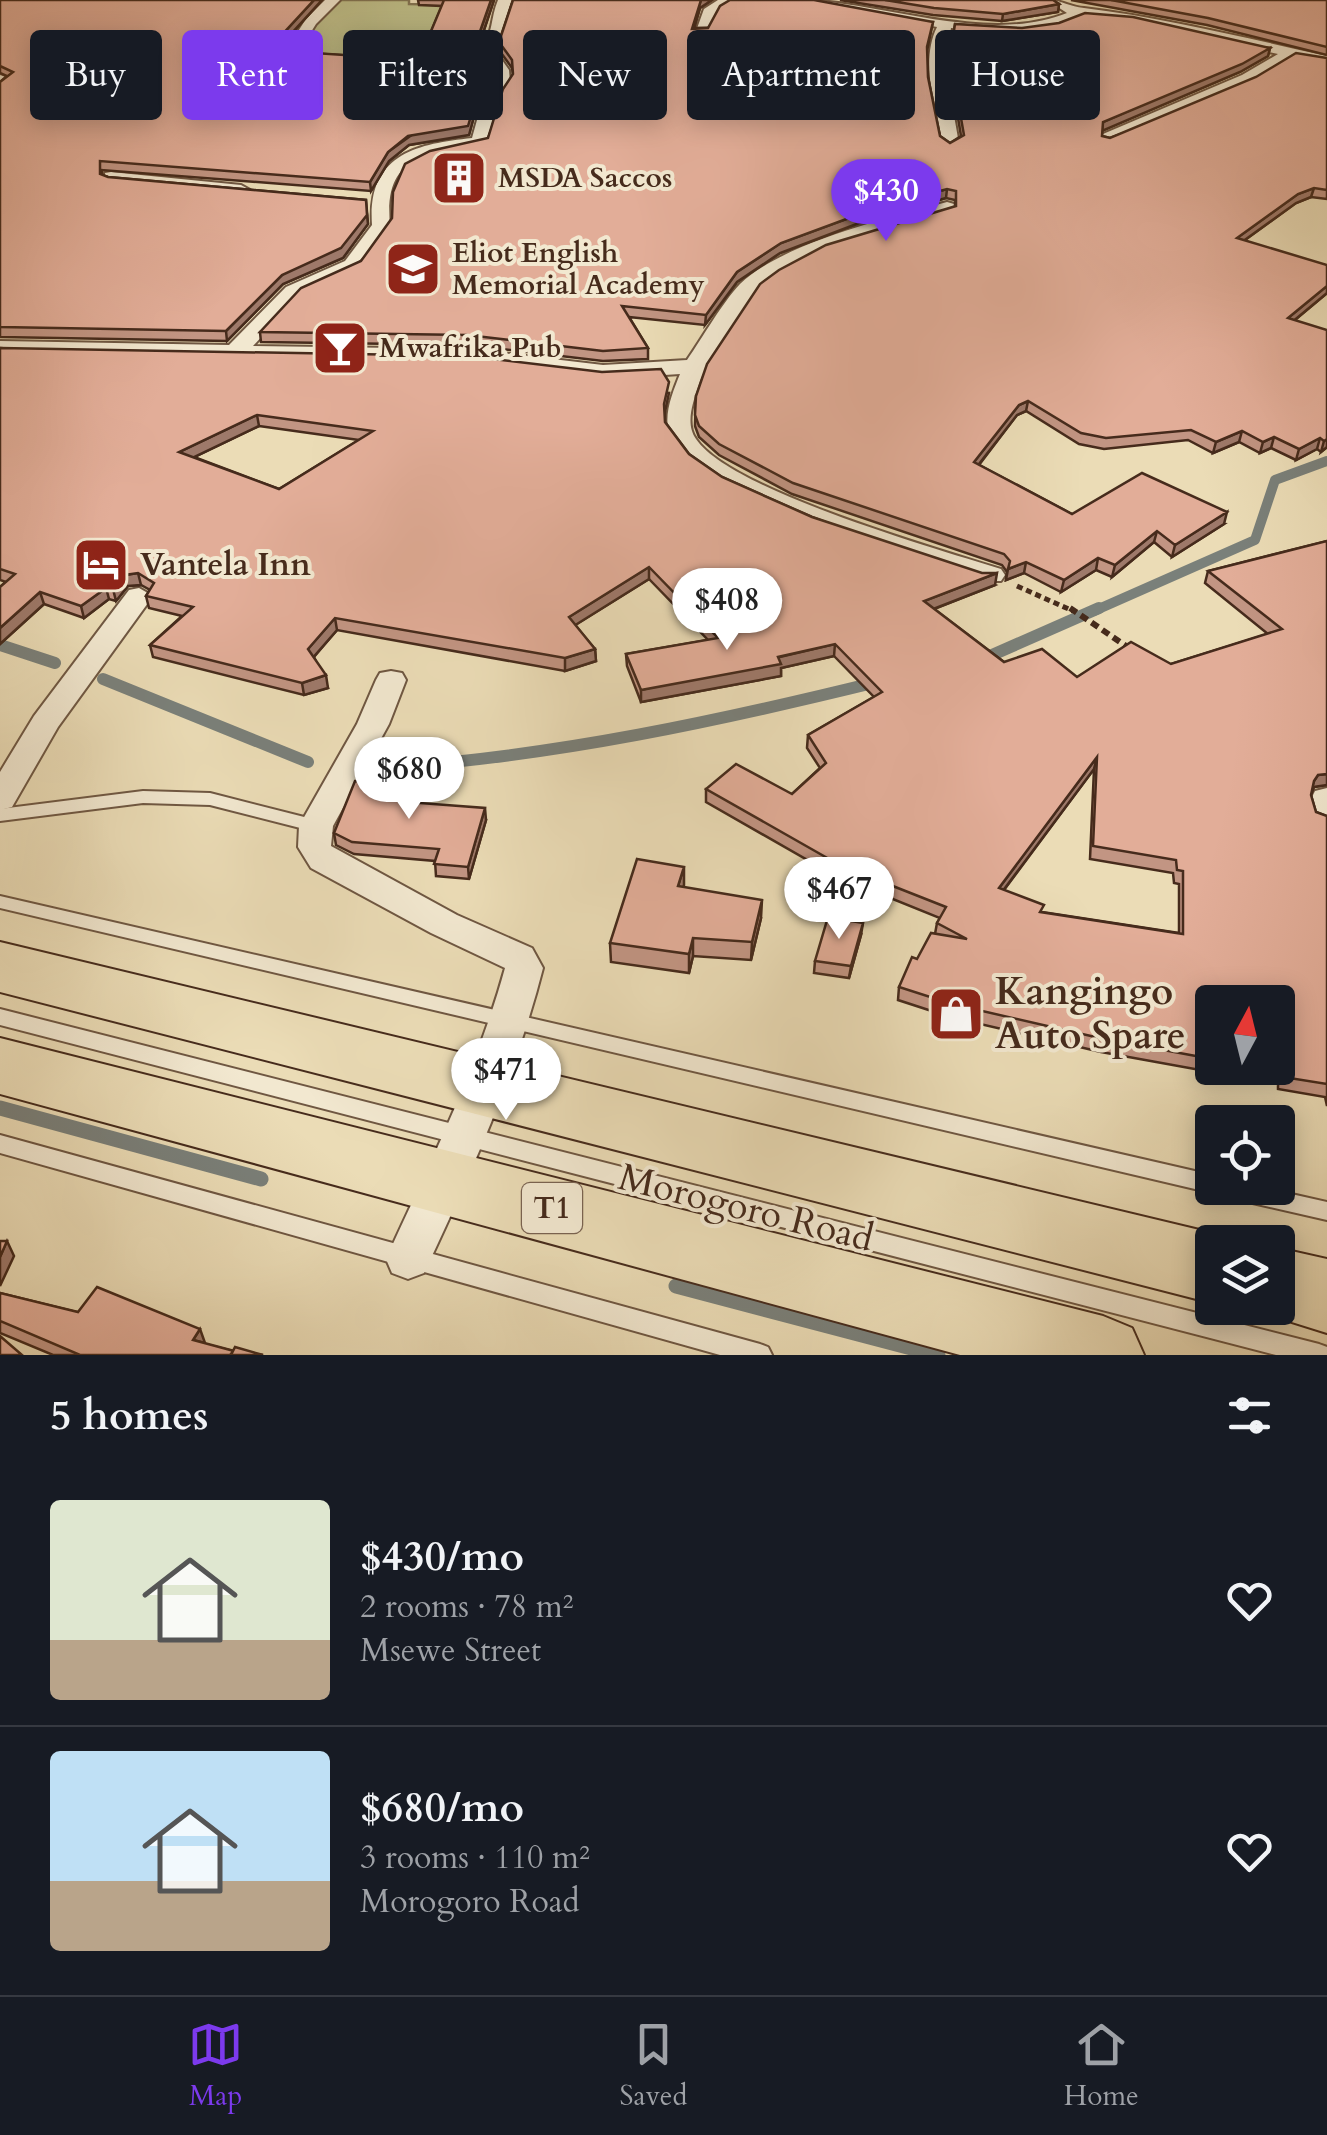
<!DOCTYPE html>
<meta charset="utf-8">
<style>
:root{--surface:#171b24;--page:#242831;--text:#f1f3f6;--muted:#9ea1a6;--line:#363941;--accent:#7c3aed}
body{margin:0;font-family:Cardo,serif;background:var(--page);color:var(--text);height:100vh;display:flex;flex-direction:column;font-size:38px;white-space:nowrap}
*{box-sizing:border-box;margin:0}
p{font-size:32px;color:var(--muted)}
.icon{flex:none;width:55px;height:55px;fill:none;stroke:currentColor;stroke-width:2;stroke-linecap:round;stroke-linejoin:round}
.map{position:relative;height:1355px;overflow:hidden}
.details{display:flex;flex-direction:column;background:var(--surface);flex:1}
.details>*{flex:none}
.top-card{position:absolute;left:30px;top:30px;width:1268px;height:90px;display:flex;gap:20px}
.needle{width:65px;rotate:7deg}
.controls{position:absolute;left:1195px;top:985px;display:grid;gap:20px}
.controls a{display:grid;place-items:center;width:100px;height:100px;border-radius:10px;background:var(--surface);box-shadow:0 5px 25px #0003;font-size:50px}
.price{position:absolute;translate:-50% -85px;padding:0 22px;border-radius:35px;background:#fff;color:#222;font-size:32px;line-height:65px;filter:drop-shadow(0 2px 5px #0008)}
.price::after{content:'';position:absolute;left:50%;top:60px;width:30px;height:22px;margin-left:-15px;background:inherit;clip-path:polygon(0 0,100% 0,50% 100%)}
.price.selected{background:var(--accent);color:#fff}
ul{padding:0;list-style:none}
li{display:flex;align-items:center;gap:30px;height:250px;padding:0 50px}
li+li{border-top:2px solid var(--line)}
li span{display:grid;place-items:center;flex:none;width:280px;height:200px;border-radius:10px;color:#555}
li>.icon{margin-inline-start:auto}
span .icon{width:120px;height:120px;fill:#fffc;stroke-width:1}
li b{font-size:42px}
h2{display:flex;justify-content:space-between;align-items:center;height:120px;padding:0 50px;font-size:42px}
.chip{padding:0 35px;border-radius:10px;background:var(--surface);box-shadow:0 5px 25px #0003;font-size:35px;line-height:90px}
.chip.selected{background:var(--accent);color:#fff}
.tabs{display:flex;justify-content:space-around;align-items:center;height:140px;border-top:2px solid var(--line);background:var(--surface);font-size:28px;color:var(--muted)}
.tabs a{display:grid;justify-items:center;gap:5px}
.tabs .selected{color:var(--accent)}
.map>svg:first-child{display:block}
.green{fill:#bebe89;stroke:#827452;stroke-width:2.5}
.lines{fill:none;stroke-linecap:round;stroke-linejoin:round}
.stream-far2{stroke:#7a807a;stroke-width:10}
.stream-far1{stroke:#7a807a;stroke-width:12}
.stream{stroke:#7a807a;stroke-width:15}
.service-casing{stroke:#6f5742;stroke-width:4}
.minor-casing{stroke:#6f5742;stroke-width:4}
.trunk-casing{stroke:#462b1c;stroke-width:4}
.path-far1{stroke:#462b1c;stroke-width:5;stroke-dasharray:6 4;stroke-linecap:butt}
.path{stroke:#462b1c;stroke-width:6;stroke-dasharray:8 5;stroke-linecap:butt}
.service{fill:#f2e8d0;fill-rule:evenodd}
.minor{fill:#f2e8d0;fill-rule:evenodd}
.trunk{fill:#ebdcb6;fill-rule:evenodd}
.wall{fill:#c29583;stroke:#462b1c;stroke-width:2.5;fill-rule:evenodd}
.shaded-wall{fill:#9e796a;stroke:#462b1c;stroke-width:2.5}
.building{fill:#e2ad98;stroke:#462b1c;stroke-width:2.5;fill-rule:evenodd}
.labels{text-anchor:middle;dominant-baseline:central;stroke-width:8;stroke-linejoin:round;paint-order:stroke}
.far-poi-label{font-size:28px;font-weight:bold;fill:#462b1c;stroke:#f2e8d0;text-anchor:start}
.shield{fill:#f2e8d0;stroke:#7a6452;stroke-width:2.5}
.shield-label{font-size:30px;font-weight:bold;fill:#462b1c}
.poi-label{font-size:32px;font-weight:bold;fill:#462b1c;stroke:#f2e8d0;text-anchor:start}
.near-poi-label{font-size:38px;font-weight:bold;fill:#462b1c;stroke:#f2e8d0;text-anchor:start}
.near-street-label{font-size:38px;fill:#462b1c;stroke:#f2e8d0}
</style>
<div class="map">
<svg width="1327" height="1355" viewBox="0 0 1327 1355">
<rect width="100%" height="100%" fill="#ebdcb6"/>
<filter id="stains"><feTurbulence type="fractalNoise" baseFrequency=".002" numOctaves="4"/><feColorMatrix values="0 0 0 0 .2 0 0 0 0 .09 0 0 0 0 .02 0 0 0 .5 -.17"/></filter>
<radialGradient id="worn" r=".72"><stop offset=".6" stop-color="#630" stop-opacity="0"/><stop offset="1" stop-color="#630" stop-opacity=".3"/></radialGradient>
<!-- green -->
<polygon class="green" points="338,0 409,0 409,4 456,5 461,27 396,71 295,56 303,37"/>
<g class="lines">
<!-- stream-far2 -->
<polyline class="stream-far2" points="1094,611 1255,540 1275,480 1327,461"/>
<!-- stream-far1 -->
<g class="stream-far1">
<polyline points="0,645 55,663"/>
<polyline points="983,659 1099,608"/>
<polyline points="103,679 308,762"/>
<path d="M396,767C560,755 718,721 877,682"/>
</g>
<!-- stream -->
<g class="stream">
<polyline points="0,1108 261,1179"/>
<polyline points="676,1286 938,1355"/>
</g>
<!-- service casing -->
<g class="service-casing">
<g id="service">
<polygon points="143,791 210,793 316,820 322,822 324,826 322,830 316,832 210,805 143,803 0,821 0,809"/>
<polygon points="0,896 1212,1175 1212,1188 1265,1188 1327,1202 1327,1220 1226,1197 1217,1191 1212,1193 0,908"/>
<polygon points="0,1009 1319,1344 1327,1347 1327,1355 1276,1355 0,1025"/>
<polygon points="0,1135 760,1344 768,1347 772,1355 720,1355 0,1153"/>
</g>
</g>
<!-- minor casing -->
<g class="minor-casing">
<g id="minor">
<polygon points="325,0 340,0 316,24 296,56 286,56 284,53 306,19"/>
<path d="M498,0H512C504,20 508,31 495,50L509,70L510,82L500,95L485,146C431,157 383,150 390,225L359,269L300,295L253,346L468,349L603,365L687,360C703,337 722,303 740,284C782,243 891,217 947,202L954,204V212C895,227 802,249 757,291C744,303 738,321 728,335C716,352 704,367 698,387C693,402 685,424 696,439C730,490 937,549 1001,569L1005,575L1001,581H981C915,560 702,500 672,440C661,419 672,394 680,374L603,379L468,363L0,355V341L229,345L286,287L345,261L372,225C367,155 415,144 472,138L484,95L494,82L493,70L481,50C494,31 490,20 498,0Z"/>
<polygon points="718,0 735,0 717,11 705,34 695,34 704,9"/>
<path d="M795,0C882,0 984,46 1067,13L1047,0C1062,0 1070,7 1084,8C1166,18 1246,38 1327,56V64L1293,57L1253,82L1109,143L1103,142V134L1242,75L1278,54L1132,21L1083,17L1057,27L1020,32L951,28L945,64L959,144L951,149L943,144C935,108 920,61 937,27Z"/>
<polygon points="0,75 11,79 0,88"/>
<polygon points="111,172 241,185 250,190 241,195 105,181 105,173"/>
<polygon points="139,588 153,596 58,727 12,807 0,810 0,772 34,716 129,590"/>
<path d="M391,671L402,673L406,680L389,724L333,826L331,846L457,915L532,948L543,968C516,1074 470,1175 424,1273L408,1279L392,1273L386,1259C430,1163 477,1070 505,968L431,933L311,868L298,847L299,826L357,724L376,680L380,673Z"/>
<path d="M1327,788V826L1315,823C1309,812 1309,802 1315,791Z"/>
</g>
</g>
<!-- trunk casing -->
<g class="trunk-casing">
<g id="trunk">
<polygon points="0,942 1212,1233 1238,1242 1212,1242 1212,1303 0,992"/>
<polygon points="0,1038 1103,1316 1132,1328 1144,1355 960,1355 0,1094"/>
<polygon points="1278,1248 1327,1259 1327,1333 1250,1309 1278,1308"/>
</g>
</g>
<!-- path-far1 -->
<polyline class="path-far1" points="1017,586 1073,611"/>
<!-- path -->
<polyline class="path" points="1070,608 1132,650"/>
<!-- service -->
<use href="#service" class="service"/>
<!-- minor -->
<use href="#minor" class="minor"/>
<!-- trunk -->
<use href="#trunk" class="trunk"/>
</g>
<!-- wall -->
<g class="wall">
<polygon points="0,0 322,0 276,51 419,60 442,6 419,5 418,0 494,0 479,45 490,73 490,81 480,94 469,135 409,145 389,161 371,191 102,170 102,175 108,177 366,200 368,224 343,258 283,284 227,341 0,337 0,82 7,76 0,73"/>
<polygon points="513,0 712,0 700,8 694,28 933,22 927,51 928,77 940,136 950,143 961,136 949,64 955,24 1270,48 1268,56 1240,72 1102,130 1102,136 1110,138 1327,58 1327,199 1311,197 1296,203 1245,240 1327,293 1295,320 1327,447 1321,452 1317,449 1296,460 1271,448 1260,453 1239,442 1213,453 1188,440 1104,449 1079,444 1026,411 1017,415 979,465 1072,514 1224,524 1172,557 1154,542 1112,577 1096,570 1061,592 1024,573 1006,580 1007,572 1002,565 792,494 719,455 699,437 695,426 696,396 955,207 955,200 946,198 867,220 780,253 737,282 705,325 629,317 648,348 648,359 603,361 468,345 261,342 260,332 361,261 488,138 513,74 512,68 499,50 499,42"/>
<polygon points="840,0 1053,0 1059,4 1058,12 1002,21 933,15"/>
<polygon points="1071,0 1327,0 1327,55 1207,25"/>
<path d="M0,348L669,393L665,412V422L689,454L722,477L812,517L995,585L934,609L1004,662L1077,677L1171,664L1268,634L1205,583L1208,571L1327,541V785L1314,787L1311,795L1316,812L1327,816V1106L1325,1097L1278,1089V1084L1101,1052L950,1017L898,1000L899,987L935,934L937,923L940,918L873,891L870,902L830,881V873L706,802V789L792,794L820,768L807,748L808,735L874,697L834,656L781,668V676L641,702L627,666L626,654L708,640L649,579L575,625L595,649L596,661L565,671L337,630L314,657L328,688L304,695L153,657L150,645L182,616L149,608L146,596L150,590L141,585L128,586L116,601L109,599L84,618L44,604L0,644V587L6,582L0,580ZM259,426L359,440L279,489L194,457ZM1094,769L1090,859L1173,873L1174,883L1179,884V933L1042,912L1004,890ZM1212,1002L1278,1068H1212Z"/>
<polygon points="414,796 412,803 486,820 469,879 436,876 435,861 354,854 336,845 334,833"/>
<polygon points="684,885 683,887 761,918 751,960 693,956 689,973 611,962 610,943"/>
<polygon points="861,935 849,978 814,973 815,961"/>
<polygon points="0,1293 233,1351 263,1355 53,1355 0,1333"/>
</g>
<!-- shaded-wall -->
<g class="shaded-wall">
<polygon points="314,0 322,0 269,58 268,50"/>
<polygon points="491,0 494,0 478,48 477,40"/>
<polygon points="701,0 712,0 700,8 692,36 692,29"/>
<polygon points="1059,4 1058,12 1002,21 1003,14"/>
<polygon points="1270,48 1268,56 1240,72 1102,131 1103,122"/>
<polygon points="490,73 490,81 480,94 469,135 409,145 389,161 371,191 370,182 388,152 480,86"/>
<polygon points="1314,188 1311,197 1296,203 1235,247 1237,238 1298,194"/>
<polygon points="947,189 946,198 867,220 780,253 737,282 705,325 706,315 737,272 781,243 868,211"/>
<polygon points="367,215 368,224 343,258 283,284 227,341 226,331 282,275"/>
<polygon points="1327,286 1327,293 1285,328 1288,318"/>
<polygon points="1028,401 1026,411 1017,415 972,473 974,462 1019,405"/>
<polygon points="257,415 259,426 182,463 179,452"/>
<polygon points="1242,431 1239,442 1213,453 1216,442"/>
<polygon points="1274,437 1271,448 1260,453 1263,442"/>
<polygon points="1320,438 1317,449 1296,460 1299,449"/>
<polygon points="1327,439 1327,447 1321,452 1324,441"/>
<polygon points="1227,512 1224,524 1172,557 1175,545"/>
<polygon points="1157,531 1154,542 1112,577 1115,565"/>
<polygon points="1098,558 1096,570 1061,592 1064,580"/>
<polygon points="1026,562 1024,573 1006,580 1008,569"/>
<polygon points="649,567 649,579 569,629 569,617"/>
<polygon points="138,573 141,585 128,586 116,601 113,589 125,575"/>
<polygon points="997,573 995,585 923,613 924,601"/>
<polygon points="106,588 109,599 84,618 81,606"/>
<polygon points="40,592 44,604 0,644 0,628"/>
<polygon points="335,618 337,630 310,661 308,649"/>
<polygon points="835,644 834,656 781,668 781,676 641,702 641,690"/>
<polygon points="595,649 596,661 565,671 565,658"/>
<polygon points="326,675 328,688 304,695 302,683"/>
<polygon points="1097,757 1094,769 996,900 999,888"/>
<polygon points="1327,774 1327,785 1314,787 1310,793 1314,781 1318,775"/>
<polygon points="412,785 414,796 408,814 406,802"/>
<polygon points="485,808 486,820 469,879 468,867"/>
<polygon points="684,867 684,885 678,904 678,886"/>
<polygon points="762,900 761,918 751,960 752,942"/>
<polygon points="863,923 861,935 849,978 851,966"/>
<polygon points="693,938 693,956 689,973 689,954"/>
<polygon points="7,1241 14,1256 0,1286 0,1257"/>
<polygon points="200,1329 205,1343 193,1340"/>
</g>
<!-- building -->
<g class="building">
<polygon points="0,0 314,0 268,50 419,60 444,0 491,0 477,40 490,73 480,86 468,126 408,136 388,152 370,182 100,161 100,174 108,177 366,200 367,215 341,248 282,275 226,331 0,327 0,82 13,72 0,66"/>
<polygon points="513,0 701,0 692,29 708,28 720,6 730,0 814,0 933,22 927,47 928,77 940,136 950,143 964,135 950,56 955,24 1022,28 1059,23 1085,13 1133,17 1270,48 1242,64 1103,122 1102,136 1110,138 1256,77 1296,53 1327,58 1327,190 1314,188 1298,194 1237,238 1327,265 1327,286 1288,318 1327,330 1327,439 1324,441 1320,438 1299,449 1274,437 1263,442 1242,431 1216,442 1191,430 1106,438 1081,433 1028,401 1019,405 974,462 1072,514 1142,473 1227,512 1175,545 1157,531 1115,565 1098,558 1064,580 1026,562 1008,569 1010,561 1004,554 793,483 719,444 699,426 695,415 696,396 707,364 760,284 779,270 826,245 956,206 956,191 947,189 868,211 781,243 737,272 706,315 622,306 648,348 603,351 467,335 260,332 301,288 361,261 392,218 393,192 405,164 430,151 488,138 503,89 513,74 512,60 499,42"/>
<polygon points="885,0 1053,0 1059,4 1003,14 934,8"/>
<polygon points="1111,0 1327,0 1327,47 1208,18"/>
<path d="M0,348L467,356L602,372L661,369L669,382L664,404L665,422L689,454L722,477L812,517L982,573H997L924,601L1004,662L1042,649L1077,677L1131,642L1171,664L1282,629L1208,571L1327,541V774L1318,775L1314,781L1311,795L1316,812L1327,816V1084L1283,1077V1071L1261,1068H1278V1002H1212V1059L1104,1039L952,1004L899,987L912,957L917,959L931,933L967,939L937,923L946,907L875,879L872,889L831,868L836,863L706,789L736,764L792,794L826,763L808,735L882,692L835,644L778,657L781,664L641,690L626,654L718,638L649,567L569,617L595,649L565,658L335,618L308,649L326,675L302,683L150,645L193,607L146,596L154,583L138,573L125,575L113,589L106,588L81,606L40,592L0,628V587L15,574L0,569ZM257,415L373,431L279,489L179,452ZM1097,757L1093,846L1176,860L1177,870L1183,871V934L1040,912L1044,905L999,888Z"/>
<polygon points="355,781 412,785 406,802 485,808 468,867 434,864 439,849 352,842 334,833"/>
<polygon points="637,859 684,867 678,886 762,900 752,942 693,938 689,954 610,943"/>
<polygon points="828,917 863,923 851,966 815,961"/>
<polygon points="0,1241 7,1241 0,1257"/>
<polygon points="97,1287 200,1329 193,1340 234,1351 230,1355 80,1355 0,1321 0,1293 78,1312"/>
<polygon points="0,1336 22,1355 0,1355"/>
<polygon points="235,1347 263,1355 231,1355"/>
</g>
<!-- icons -->
<defs>
<g id="building-square" transform="scale(2.875)"><rect x="-9" y="-9" width="18" height="18" rx="4" fill="#8f2418" stroke="#f2e8d0"/><path d="M-4-6H4V6H1V3H-1V6H-4ZM-2.5-4.3h1.7v1.8h-1.7ZM.8-4.3h1.7v1.8H.8ZM-2.5-1h1.7V.8h-1.7ZM.8-1h1.7V.8H.8Z" fill="#fff"/></g>
<g id="school-square" transform="scale(2.875)"><rect x="-9" y="-9" width="18" height="18" rx="4" fill="#8f2418" stroke="#f2e8d0"/><path d="M0-5L7-2L0 1L-7-2ZM-4 1L0 2.5L4 1V4Q0 6-4 4Z" fill="#fff"/></g>
<g id="bar-square" transform="scale(2.875)"><rect x="-9" y="-9" width="18" height="18" rx="4" fill="#8f2418" stroke="#f2e8d0"/><path d="M-6-5H6L.8 .8V4.5H3.5V6h-7V4.5H-.8V.8Z" fill="#fff"/></g>
<g id="hotel-square" transform="scale(2.875)"><rect x="-9" y="-9" width="18" height="18" rx="4" fill="#8f2418" stroke="#f2e8d0"/><path d="M-6-4.5h1.5V1H6V5H4.5V3h-9V5H-6ZM-4 0a1.8 1.8 0 1 1 3.6 0ZM.5 0V-2.5h3Q6-2.5 6 0Z" fill="#fff"/></g>
<g id="shop-square" transform="scale(2.875)"><rect x="-9" y="-9" width="18" height="18" rx="4" fill="#8f2418" stroke="#f2e8d0"/><path d="M-5-2.5h2.3a2.7 3.5 0 0 1 5.4 0H5L5.5 6h-11ZM-1.5-2.5h3a1.5 2.3 0 0 0-3 0Z" fill="#fff"/></g>
</defs>
<g fill-rule="evenodd">
<use href="#building-square" x="459" y="178"/>
<use href="#school-square" x="413" y="269"/>
<use href="#bar-square" x="340" y="348"/>
<use href="#hotel-square" x="101" y="565"/>
<use href="#shop-square" x="956" y="1014"/>
</g>
<g class="labels">
<!-- far-poi labels -->
<g class="far-poi-label">
<text x="498" y="178">MSDA Saccos</text>
<text x="452" y="253">Eliot English<tspan x="452" dy="32">Memorial Academy</tspan></text>
<text x="379" y="348">Mwafrika Pub</text>
</g>
<!-- shield labels -->
<rect class="shield" x="522" y="1183" width="60" height="50" rx="8"/>
<g class="shield-label">
<text x="552" y="1208">T1</text>
</g>
<!-- poi labels -->
<g class="poi-label">
<text x="140" y="565">Vantela Inn</text>
</g>
<!-- near-poi labels -->
<g class="near-poi-label">
<text x="995" y="992">Kangingo<tspan x="995" dy="44">Auto Spare</tspan></text>
</g>
<!-- near-street labels -->
<g class="near-street-label">
<text transform="translate(746 1208) rotate(14)">Morogoro Road</text>
</g>
</g>
<rect width="100%" height="100%" filter="url(#stains)"/>
<rect width="100%" height="100%" fill="url(#worn)"/>
</svg>
<div class="controls">
<a><svg class="needle" viewBox="-14 -14 28 28"><path d="M0-13l5 13h-10z" fill="#e53935"/><path d="M0 13l5-13h-10z" fill="#9ea1a6"/></svg></a>
<a><svg class="icon" aria-label="locate" viewBox="0 0 24 24"><circle cx="12" cy="12" r="6"/><path d="M12 2v4M12 18v4M2 12h4M18 12h4"/></svg></a>
<a><svg class="icon" aria-label="layers" viewBox="0 0 24 24"><path d="M12 4l9 5-9 5-9-5zM3 14l9 5 9-5"/></svg></a>
</div>
<b class="price selected" style="left:886px;top:244px">$430</b>
<b class="price" style="left:727px;top:653px">$408</b>
<b class="price" style="left:409px;top:822px">$680</b>
<b class="price" style="left:839px;top:942px">$467</b>
<b class="price" style="left:506px;top:1123px">$471</b>
<div class="top-card">
<a class="chip">Buy</a>
<a class="chip selected">Rent</a>
<a class="chip">Filters</a>
<a class="chip">New</a>
<a class="chip">Apartment</a>
<a class="chip">House</a>
</div>
</div>
<section class="details">
<h2>5 homes<svg class="icon" aria-label="filters" viewBox="0 0 24 24"><path d="M4 7h16M4 17h16"/><circle cx="9" cy="7" r="2"/><circle cx="15" cy="17" r="2"/></svg></h2>
<ul>
<li><span style="background:linear-gradient(#dfe7d0 70%,#b9a48a 0)"><svg class="icon" aria-label="home" viewBox="0 0 24 24"><path d="M3 11l9-7 9 7M6 9v11h12V9"/></svg></span><div><b>$430/mo</b><p>2 rooms · 78 m²</p><p>Msewe Street</p></div><svg class="icon" aria-label="heart" viewBox="0 0 24 24"><path d="M12 20l-8-8c-3-5 5-10 8-4 3-6 11-1 8 4z"/></svg></li>
<li><span style="background:linear-gradient(#bfe0f5 65%,#b9a48a 0)"><svg class="icon" aria-label="home" viewBox="0 0 24 24"><path d="M3 11l9-7 9 7M6 9v11h12V9"/></svg></span><div><b>$680/mo</b><p>3 rooms · 110 m²</p><p>Morogoro Road</p></div><svg class="icon" aria-label="heart" viewBox="0 0 24 24"><path d="M12 20l-8-8c-3-5 5-10 8-4 3-6 11-1 8 4z"/></svg></li>
</ul>
</section>
<nav class="tabs">
<a class="selected"><svg class="icon" aria-label="map" viewBox="0 0 24 24"><path d="M3 6l6-2 6 2 6-2v14l-6 2-6-2-6 2zM9 4v14M15 6v14"/></svg>Map</a>
<a><svg class="icon" aria-label="saved" viewBox="0 0 24 24"><path d="M7 4h10v16l-5-4-5 4z"/></svg>Saved</a>
<a><svg class="icon" aria-label="home" viewBox="0 0 24 24"><path d="M3 11l9-7 9 7M6 9v11h12V9"/></svg>Home</a>
</nav>
